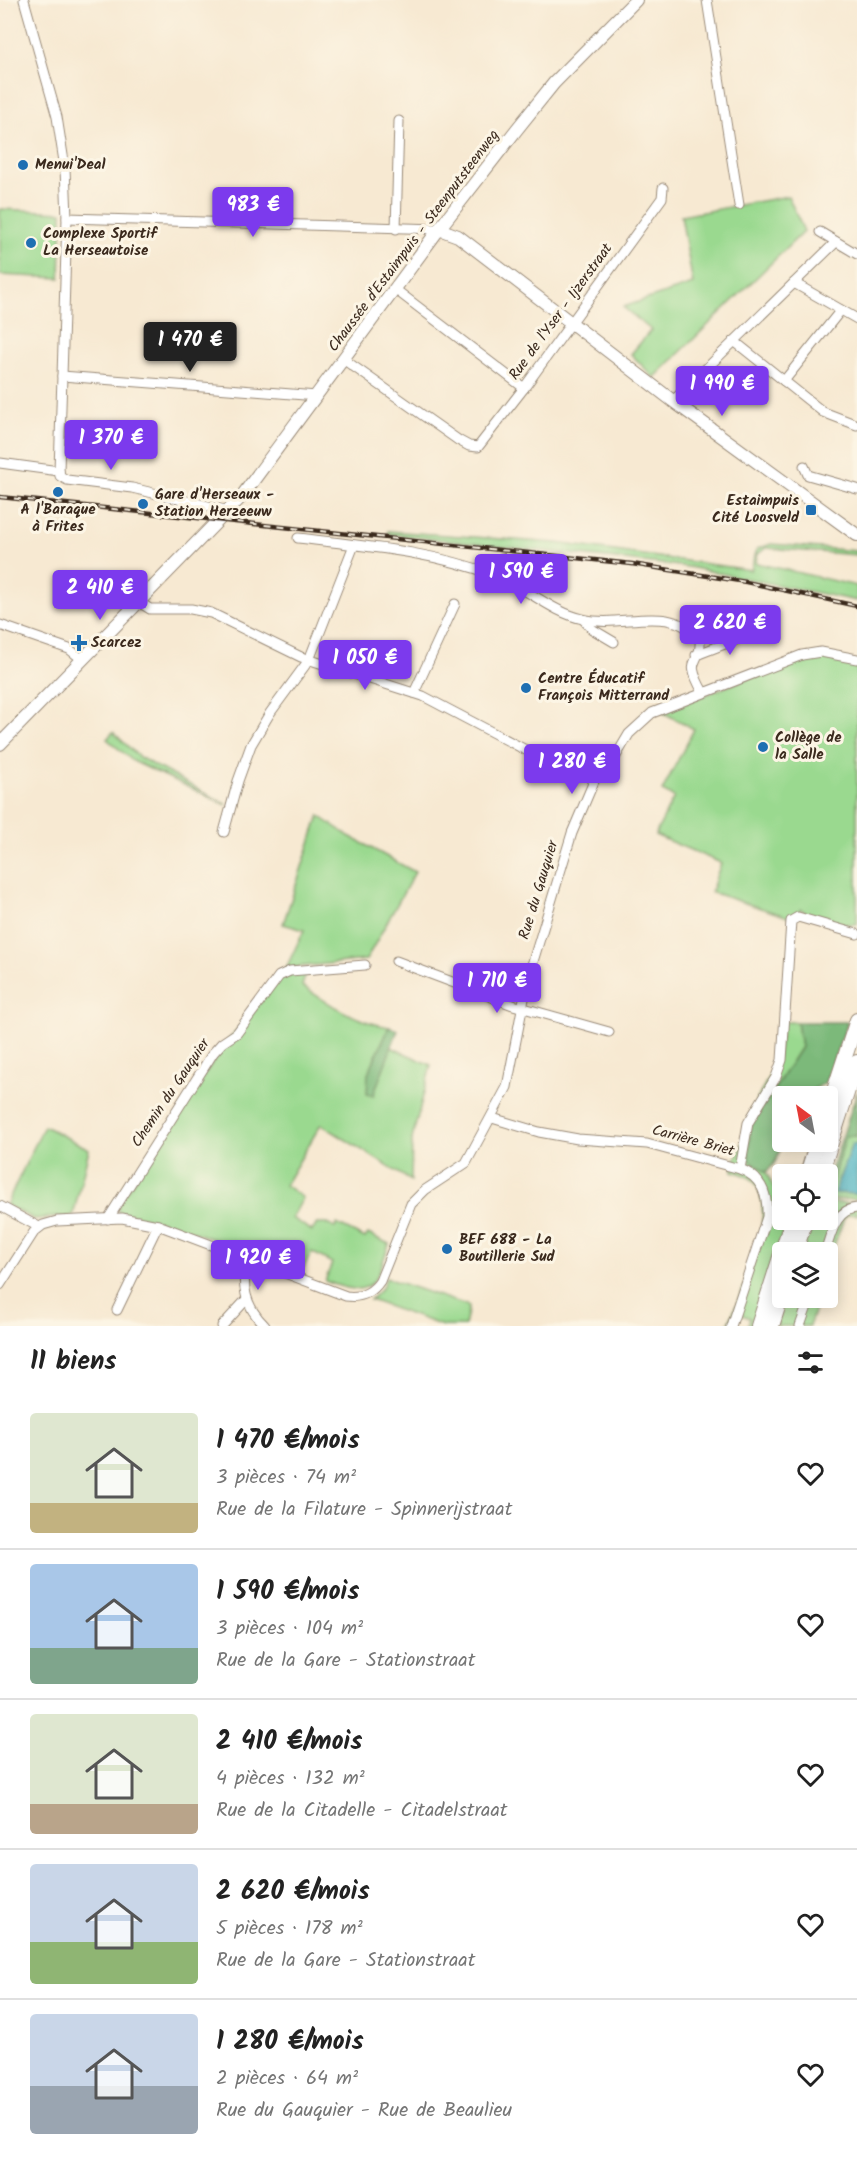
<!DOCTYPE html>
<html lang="fr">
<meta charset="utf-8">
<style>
:root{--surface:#fff;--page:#f6f6f6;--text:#222;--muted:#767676;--line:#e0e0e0;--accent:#7c3aed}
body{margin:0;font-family:Kalam,sans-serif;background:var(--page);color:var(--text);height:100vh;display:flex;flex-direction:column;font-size:22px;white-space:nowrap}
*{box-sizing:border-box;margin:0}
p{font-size:20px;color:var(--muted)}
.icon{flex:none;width:33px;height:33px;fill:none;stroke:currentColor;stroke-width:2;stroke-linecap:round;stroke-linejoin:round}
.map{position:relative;height:1326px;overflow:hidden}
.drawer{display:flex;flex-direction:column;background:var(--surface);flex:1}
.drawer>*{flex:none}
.needle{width:39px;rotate:328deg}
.controls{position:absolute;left:772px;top:1086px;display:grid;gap:12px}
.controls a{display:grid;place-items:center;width:66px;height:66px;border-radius:6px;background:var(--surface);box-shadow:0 3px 15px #0003;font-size:30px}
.price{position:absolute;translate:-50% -51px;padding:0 14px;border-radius:6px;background:var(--accent);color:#fff;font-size:20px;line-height:39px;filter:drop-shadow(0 2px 3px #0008)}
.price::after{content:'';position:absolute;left:50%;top:36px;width:18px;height:14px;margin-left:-9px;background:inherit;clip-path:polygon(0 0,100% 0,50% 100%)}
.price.selected{background:#222;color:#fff}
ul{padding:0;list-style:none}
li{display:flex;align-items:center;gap:18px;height:150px;padding:0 30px}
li+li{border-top:2px solid var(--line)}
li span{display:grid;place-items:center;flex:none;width:168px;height:120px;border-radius:6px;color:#555}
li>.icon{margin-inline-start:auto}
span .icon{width:72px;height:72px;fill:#fffc;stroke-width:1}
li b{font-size:26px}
h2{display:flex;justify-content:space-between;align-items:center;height:72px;padding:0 30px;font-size:26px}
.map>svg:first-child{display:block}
.green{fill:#9ad98f;stroke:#6a8256;stroke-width:1.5}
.forest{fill:#7bb97a;stroke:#5b724c;stroke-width:1.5}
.water{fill:#45b1c2;stroke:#406e70;stroke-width:1.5}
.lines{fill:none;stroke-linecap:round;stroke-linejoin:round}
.minor-casing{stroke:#998a78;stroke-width:11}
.major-casing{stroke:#998a78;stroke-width:14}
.highway-casing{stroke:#998a78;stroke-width:16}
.minor{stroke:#fff;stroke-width:9}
.major{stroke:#fff;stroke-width:12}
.highway{stroke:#fff;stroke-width:14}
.rail-casing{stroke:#3b2a1e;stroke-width:4.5}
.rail{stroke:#fcf5e5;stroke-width:2;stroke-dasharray:7;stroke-linecap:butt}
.poi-dot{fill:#1f6fb2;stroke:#fcf5e5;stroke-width:2}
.labels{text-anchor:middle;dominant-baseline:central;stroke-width:6;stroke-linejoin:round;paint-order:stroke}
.poi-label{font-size:15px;font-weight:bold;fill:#3b2a1e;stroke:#fcf5e5;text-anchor:start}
.street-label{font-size:15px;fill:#3b2a1e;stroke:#fcf5e5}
</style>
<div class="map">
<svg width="857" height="1326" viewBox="0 0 857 1326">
<rect width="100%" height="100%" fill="#fcf5e5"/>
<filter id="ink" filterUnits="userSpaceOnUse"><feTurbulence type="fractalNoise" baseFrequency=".0167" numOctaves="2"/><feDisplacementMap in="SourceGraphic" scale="12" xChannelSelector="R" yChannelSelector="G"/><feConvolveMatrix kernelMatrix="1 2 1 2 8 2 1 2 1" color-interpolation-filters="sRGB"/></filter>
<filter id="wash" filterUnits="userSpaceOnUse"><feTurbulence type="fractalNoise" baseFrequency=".008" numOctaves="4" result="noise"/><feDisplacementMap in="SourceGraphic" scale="24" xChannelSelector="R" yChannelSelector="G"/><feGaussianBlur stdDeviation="1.35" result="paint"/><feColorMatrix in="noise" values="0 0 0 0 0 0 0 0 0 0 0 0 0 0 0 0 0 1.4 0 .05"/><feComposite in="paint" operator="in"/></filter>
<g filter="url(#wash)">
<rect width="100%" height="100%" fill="#f7e9d2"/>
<!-- green -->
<g class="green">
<polygon points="788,196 804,231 654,378 631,354 651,330 623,307 693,284 681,216"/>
<polygon points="0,209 62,212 60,278 0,275"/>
<polygon points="388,531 557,543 751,570 757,549 771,544 857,551 857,555 766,548 757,555 756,563 857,586 857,601 689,567 388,534"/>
<polygon points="816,657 857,664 857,924 836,925 810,916 801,909 791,918 711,892 721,863 655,835 674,797 662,791 694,729 662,712 792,661"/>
<polygon points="113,732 139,757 227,805 133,761 107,739"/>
<polygon points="319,816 349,836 415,872 366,960 286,968 304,930 283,924"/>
<path d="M307,970L302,986C331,1005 354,1021 389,1027L382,1043L431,1065L412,1139L411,1181L321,1124L285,1185L303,1198L292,1218L312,1231L317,1224H327L335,1228L337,1224L365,1238L368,1234L389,1244C375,1287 371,1299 325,1281L332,1263L312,1252L301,1272L175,1225L118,1212V1204L223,1047L282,975Z"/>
<path d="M783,1022H797L801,1047L750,1127L749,1159L766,1172L774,1188L783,1189V1220H788L752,1326H748L750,1318L740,1314L737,1326H728C741,1289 780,1216 754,1181C749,1176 740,1173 733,1171V1163L740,1151L751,1112L777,1060Z"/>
<polygon points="44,1126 89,1149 73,1216 34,1219 6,1205"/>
<polygon points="846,1136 857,1136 857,1145 852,1144 834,1193 857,1194 857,1199 829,1200 828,1193"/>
<polygon points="828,1202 857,1204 857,1215 849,1214 844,1218 828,1262 828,1252 801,1252 812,1220 828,1220"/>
<polygon points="386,1278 469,1306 465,1326 443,1326 370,1300 382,1288"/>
<polygon points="786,1298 819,1298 809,1326 776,1326"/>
</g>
<!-- forest -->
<g class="forest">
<path d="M797,1022H848L825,1083L802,1096H783C783,1120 787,1157 766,1172L749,1159L750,1127L801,1047Z"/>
<polygon points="389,1027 398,1030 373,1096 367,1094 368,1074"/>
<polygon points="857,1092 857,1136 846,1136 828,1193 828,1180"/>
</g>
<!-- water -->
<polygon class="water" points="852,1144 857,1145 857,1194 834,1193"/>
</g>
<g filter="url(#ink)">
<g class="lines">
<!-- minor casing -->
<g class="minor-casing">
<g id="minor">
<polyline points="24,0 57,117 65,168 67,218 59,471"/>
<polyline points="707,0 739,205"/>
<polyline points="67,218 439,229"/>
<polyline points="396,229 399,121"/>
<polyline points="820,232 857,254"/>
<polyline points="794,283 857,319"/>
<polyline points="396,290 524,388"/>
<polyline points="734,341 823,412 857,425"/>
<polyline points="343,359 458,440 469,446 478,447 524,388 662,198 663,188"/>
<polyline points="62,376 317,396"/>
<polyline points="784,381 841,310"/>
<polyline points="673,401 836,242"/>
<polyline points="0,463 59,471"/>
<polyline points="804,466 808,475 857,489"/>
<polyline points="59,471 60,476 67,480 132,488 229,511"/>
<path d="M298,538C364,546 431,551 494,575C525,586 551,612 583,619C623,629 668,602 700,639C702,667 682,655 703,692"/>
<polyline points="139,602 150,609 191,609 211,613 301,657 423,696 541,758 600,767 613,761 629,734 652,713 802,655 821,652 857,659"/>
<polyline points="584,620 592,629 614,642"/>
<polyline points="0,625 69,649 83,660"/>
<polyline points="696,655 753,633"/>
<polyline points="414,693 455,604"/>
<polyline points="224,832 238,781 251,745 270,713 309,660 354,545"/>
<polyline points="396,961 513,1005 609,1032"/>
<polyline points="492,1118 539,1132 578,1139 647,1144 740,1169 748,1123 776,1077 782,1060 791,921 798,917 857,934"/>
<polyline points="0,1206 39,1227"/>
<polyline points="108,1219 213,1053 222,1043 237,1033 279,976 290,971 365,965"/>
<path d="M825,1252C831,1235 835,1209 857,1208"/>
<path d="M248,1257C240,1285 245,1306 265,1326"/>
<path d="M0,1285L34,1232L43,1225L57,1221L122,1218L158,1225L346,1296C361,1298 372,1293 380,1281L411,1204L425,1190L466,1163L507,1087L528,978L572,833L600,767"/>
<polyline points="117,1310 158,1225"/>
<polyline points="222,1326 246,1300"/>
<path d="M731,1326L767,1217C768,1195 762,1177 740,1169"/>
<polyline points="800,1326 810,1298"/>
</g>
</g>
<!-- major casing -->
<g class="major-casing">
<g id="major">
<polyline points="439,229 458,236 673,401 857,535"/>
<polyline points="0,744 242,496 439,229 517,129 554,83 636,0"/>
</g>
</g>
<!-- highway casing -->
<g class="highway-casing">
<g id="highway">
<polyline points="828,1109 857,1020"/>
<polyline points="807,1174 817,1142"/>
<polyline points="821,1174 857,1062"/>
<polyline points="795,1252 806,1220"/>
<polyline points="758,1326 792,1220"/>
<polyline points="772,1326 783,1291"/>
</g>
</g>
<!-- minor -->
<use href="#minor" class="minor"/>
<!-- major -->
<use href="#major" class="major"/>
<!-- highway -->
<use href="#highway" class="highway"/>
<!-- rail casing -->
<g class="rail-casing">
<polyline id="rail" points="0,497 632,564 746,582 857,606"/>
</g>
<!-- rail -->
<use href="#rail" class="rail"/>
</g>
</g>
<!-- markers -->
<g class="poi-dot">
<circle cx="23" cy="165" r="6"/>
<circle cx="31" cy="243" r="6"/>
<circle cx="58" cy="492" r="6"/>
<circle cx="143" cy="504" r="6"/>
<rect x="805" y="504" width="12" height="12" rx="3"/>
<path d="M76 634h6v6h6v6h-6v6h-6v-6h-6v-6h6z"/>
<circle cx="526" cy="688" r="6"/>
<circle cx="763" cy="747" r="6"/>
<circle cx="447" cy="1249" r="6"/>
</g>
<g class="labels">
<!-- poi labels -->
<g class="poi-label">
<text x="35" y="165">Menui'Deal</text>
<text x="43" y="234">Complexe Sportif<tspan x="43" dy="17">La Herseautoise</tspan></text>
<text x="155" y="495">Gare d'Herseaux -<tspan x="155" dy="17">Station Herzeeuw</tspan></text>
<text x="799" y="501" text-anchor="end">Estaimpuis<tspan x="799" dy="17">Cité Loosveld</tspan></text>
<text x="58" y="510" text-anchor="middle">A l'Baraque<tspan x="58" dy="17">à Frites</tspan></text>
<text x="91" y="643">Scarcez</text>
<text x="538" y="679">Centre Éducatif<tspan x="538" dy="17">François Mitterrand</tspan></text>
<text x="775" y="738">Collège de<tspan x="775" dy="17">la Salle</tspan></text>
<text x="459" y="1240">BEF 688 - La<tspan x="459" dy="17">Boutillerie Sud</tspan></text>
</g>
<!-- street labels -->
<g class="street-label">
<text transform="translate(414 241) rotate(-53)">Chaussée d'Estaimpuis - Steenputsteenweg</text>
<text transform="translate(561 312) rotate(-54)">Rue de l'Yser - Ijzerstraat</text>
<text transform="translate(539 890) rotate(-73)">Rue du Gauquier</text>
<text transform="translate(171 1093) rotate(-56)">Chemin du Gauquier</text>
<text transform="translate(693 1141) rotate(15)">Carrière Briet</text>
</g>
</g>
</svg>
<div class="controls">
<a><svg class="needle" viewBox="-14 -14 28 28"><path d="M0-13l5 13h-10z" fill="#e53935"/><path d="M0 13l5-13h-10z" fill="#767676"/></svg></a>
<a><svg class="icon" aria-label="locate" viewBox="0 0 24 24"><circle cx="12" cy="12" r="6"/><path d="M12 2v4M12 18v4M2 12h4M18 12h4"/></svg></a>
<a><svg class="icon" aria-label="layers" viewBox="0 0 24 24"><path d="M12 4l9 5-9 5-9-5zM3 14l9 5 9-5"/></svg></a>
</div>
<b class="price" style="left:253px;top:238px">983 €</b>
<b class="price selected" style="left:190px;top:373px">1 470 €</b>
<b class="price" style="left:722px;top:417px">1 990 €</b>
<b class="price" style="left:111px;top:471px">1 370 €</b>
<b class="price" style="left:521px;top:605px">1 590 €</b>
<b class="price" style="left:100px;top:621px">2 410 €</b>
<b class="price" style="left:730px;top:656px">2 620 €</b>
<b class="price" style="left:365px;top:691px">1 050 €</b>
<b class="price" style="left:572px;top:795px">1 280 €</b>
<b class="price" style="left:497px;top:1014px">1 710 €</b>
<b class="price" style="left:258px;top:1291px">1 920 €</b>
</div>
<section class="drawer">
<h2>11 biens<svg class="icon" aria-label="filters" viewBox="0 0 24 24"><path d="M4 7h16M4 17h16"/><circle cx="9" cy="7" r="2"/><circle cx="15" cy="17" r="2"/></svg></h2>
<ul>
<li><span style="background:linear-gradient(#dfe7d0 75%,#c2b280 0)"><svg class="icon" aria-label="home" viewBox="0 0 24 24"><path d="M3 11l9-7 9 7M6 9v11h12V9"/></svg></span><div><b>1 470 €/mois</b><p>3 pièces · 74 m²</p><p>Rue de la Filature - Spinnerijstraat</p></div><svg class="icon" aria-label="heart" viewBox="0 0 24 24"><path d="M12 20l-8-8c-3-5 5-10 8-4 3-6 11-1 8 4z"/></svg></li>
<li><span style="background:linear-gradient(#a9c7e8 70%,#7fa58c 0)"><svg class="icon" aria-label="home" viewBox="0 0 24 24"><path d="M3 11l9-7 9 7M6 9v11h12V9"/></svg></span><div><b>1 590 €/mois</b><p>3 pièces · 104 m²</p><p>Rue de la Gare - Stationstraat</p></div><svg class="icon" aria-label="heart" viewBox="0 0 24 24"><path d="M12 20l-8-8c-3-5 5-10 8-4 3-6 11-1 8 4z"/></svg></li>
<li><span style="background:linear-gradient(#dfe7d0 75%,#b9a48a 0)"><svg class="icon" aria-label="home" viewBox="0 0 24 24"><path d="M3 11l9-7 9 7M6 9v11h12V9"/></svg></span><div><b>2 410 €/mois</b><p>4 pièces · 132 m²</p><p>Rue de la Citadelle - Citadelstraat</p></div><svg class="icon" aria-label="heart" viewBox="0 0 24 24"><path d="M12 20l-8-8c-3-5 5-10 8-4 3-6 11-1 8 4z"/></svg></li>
<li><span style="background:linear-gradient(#c9d6e8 65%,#8fb573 0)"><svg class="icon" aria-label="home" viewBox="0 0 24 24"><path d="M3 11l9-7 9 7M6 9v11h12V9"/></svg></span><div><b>2 620 €/mois</b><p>5 pièces · 178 m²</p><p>Rue de la Gare - Stationstraat</p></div><svg class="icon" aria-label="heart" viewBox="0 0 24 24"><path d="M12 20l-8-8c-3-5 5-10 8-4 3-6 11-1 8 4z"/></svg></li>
<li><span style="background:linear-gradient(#c9d6e8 60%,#9aa5b1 0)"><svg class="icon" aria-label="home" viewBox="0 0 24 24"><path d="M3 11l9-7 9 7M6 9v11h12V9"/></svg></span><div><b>1 280 €/mois</b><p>2 pièces · 64 m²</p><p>Rue du Gauquier - Rue de Beaulieu</p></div><svg class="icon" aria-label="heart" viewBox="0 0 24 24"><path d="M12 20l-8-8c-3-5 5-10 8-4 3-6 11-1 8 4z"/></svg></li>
</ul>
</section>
